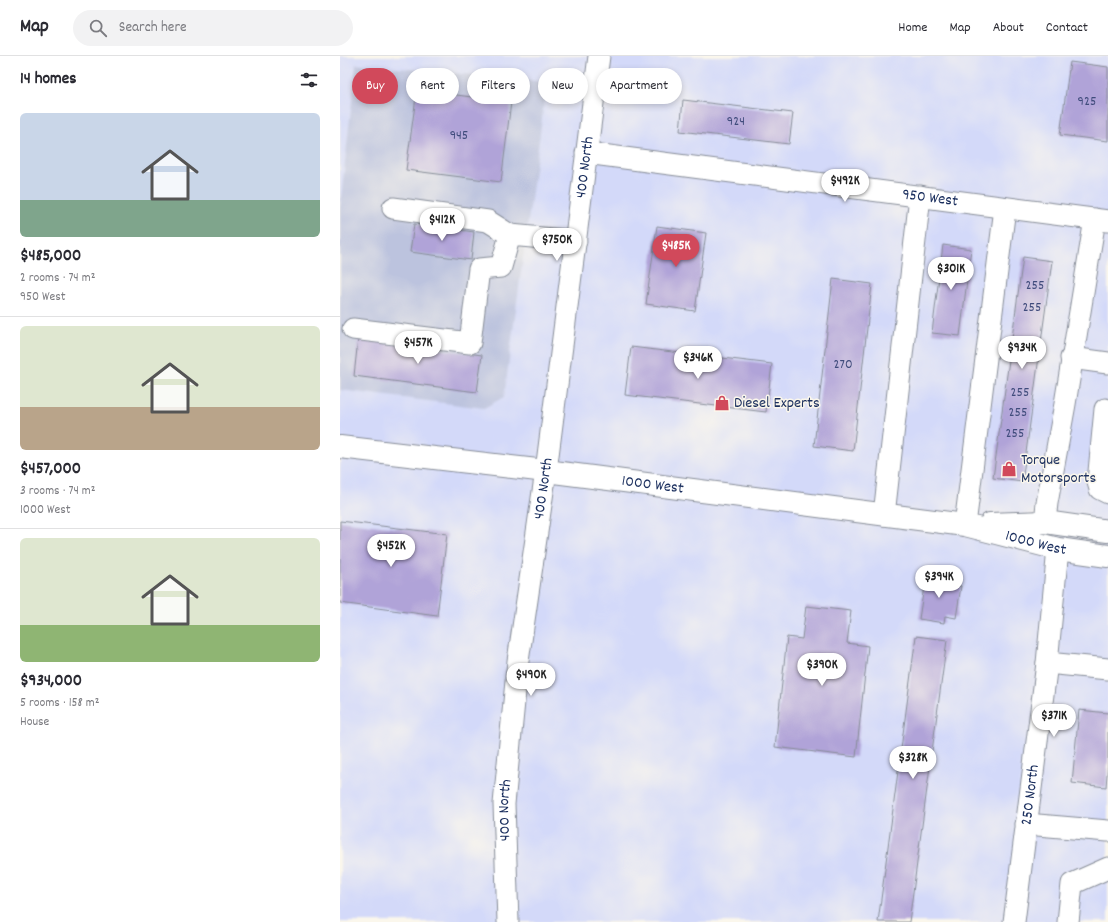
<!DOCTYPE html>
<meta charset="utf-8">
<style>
:root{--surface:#fff;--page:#f2f2f3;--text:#2b2b33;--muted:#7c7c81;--line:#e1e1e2;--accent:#d1495b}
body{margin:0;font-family:Dekko,sans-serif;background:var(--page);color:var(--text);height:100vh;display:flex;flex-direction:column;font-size:15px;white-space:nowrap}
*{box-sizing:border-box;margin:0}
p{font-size:13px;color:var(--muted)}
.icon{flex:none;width:22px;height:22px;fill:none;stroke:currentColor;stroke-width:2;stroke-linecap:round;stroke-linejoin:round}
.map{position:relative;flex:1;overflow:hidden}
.side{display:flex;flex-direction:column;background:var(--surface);width:340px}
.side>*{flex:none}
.top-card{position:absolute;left:12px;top:12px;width:380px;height:36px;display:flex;gap:8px}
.price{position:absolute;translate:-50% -34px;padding:0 9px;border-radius:14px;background:#fff;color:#222;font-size:13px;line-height:26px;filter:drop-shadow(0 1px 2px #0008)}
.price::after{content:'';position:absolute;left:50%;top:24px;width:12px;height:9px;margin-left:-6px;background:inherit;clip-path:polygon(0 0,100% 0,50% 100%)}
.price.selected{background:var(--accent);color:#fff}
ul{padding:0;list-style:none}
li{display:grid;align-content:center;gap:8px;height:212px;padding:0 20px}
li+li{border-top:1px solid var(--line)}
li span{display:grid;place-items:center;height:124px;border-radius:6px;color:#555}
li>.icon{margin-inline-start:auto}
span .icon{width:72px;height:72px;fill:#fffc;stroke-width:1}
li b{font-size:17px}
h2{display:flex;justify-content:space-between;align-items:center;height:48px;padding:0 20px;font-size:17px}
.pill{padding:0 14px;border-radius:18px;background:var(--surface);box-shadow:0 2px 6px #0003;font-size:14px;line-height:36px}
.pill.selected{background:var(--accent);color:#fff}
header{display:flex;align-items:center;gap:24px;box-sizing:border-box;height:56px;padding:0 20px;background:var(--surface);border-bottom:1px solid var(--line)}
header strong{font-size:19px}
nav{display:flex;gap:22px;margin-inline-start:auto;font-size:14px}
.search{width:280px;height:36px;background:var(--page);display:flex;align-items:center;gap:10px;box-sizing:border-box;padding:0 14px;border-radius:22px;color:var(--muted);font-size:15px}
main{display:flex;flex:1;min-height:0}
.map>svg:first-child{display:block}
.built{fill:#d3d9f9}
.industrial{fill:#bcc3de}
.building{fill:#b0a3d8}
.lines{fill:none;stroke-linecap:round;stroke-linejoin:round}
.minor-casing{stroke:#868c97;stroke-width:23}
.major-casing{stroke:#868c97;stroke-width:24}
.minor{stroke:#fff;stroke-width:21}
.major{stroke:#fff;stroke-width:22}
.labels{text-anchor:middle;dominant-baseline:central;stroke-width:3;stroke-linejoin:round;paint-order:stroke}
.number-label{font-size:14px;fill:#404c7c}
.street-label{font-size:16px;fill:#1b2f5e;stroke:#fbf7ec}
.poi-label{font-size:16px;fill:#1b2f5e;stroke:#fbf7ec;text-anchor:start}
</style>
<header>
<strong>Map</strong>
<div class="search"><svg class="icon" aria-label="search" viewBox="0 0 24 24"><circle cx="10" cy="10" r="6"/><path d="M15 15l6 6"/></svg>Search here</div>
<nav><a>Home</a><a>Map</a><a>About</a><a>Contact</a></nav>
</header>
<main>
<section class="side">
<h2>14 homes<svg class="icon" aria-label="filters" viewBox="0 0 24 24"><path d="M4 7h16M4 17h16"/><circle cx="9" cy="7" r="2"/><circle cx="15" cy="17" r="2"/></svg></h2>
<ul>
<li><span style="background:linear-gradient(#c9d6e8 70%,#7fa58c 0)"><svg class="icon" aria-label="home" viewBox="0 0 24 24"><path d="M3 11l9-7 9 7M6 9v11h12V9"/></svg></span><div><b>$485,000</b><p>2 rooms · 74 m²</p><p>950 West</p></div></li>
<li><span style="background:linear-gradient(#dfe7d0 65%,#b9a48a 0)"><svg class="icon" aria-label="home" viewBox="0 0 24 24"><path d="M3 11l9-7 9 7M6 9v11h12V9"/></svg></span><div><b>$457,000</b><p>3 rooms · 74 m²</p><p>1000 West</p></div></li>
<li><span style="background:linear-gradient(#dfe7d0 70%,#8fb573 0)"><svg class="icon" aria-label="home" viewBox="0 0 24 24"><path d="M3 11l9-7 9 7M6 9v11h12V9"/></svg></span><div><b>$934,000</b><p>5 rooms · 158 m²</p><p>House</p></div></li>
</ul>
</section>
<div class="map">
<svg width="768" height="866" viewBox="0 0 768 866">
<rect width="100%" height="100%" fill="#fbf7ec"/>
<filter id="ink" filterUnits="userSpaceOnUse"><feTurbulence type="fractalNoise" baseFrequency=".025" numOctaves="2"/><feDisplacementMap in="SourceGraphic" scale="8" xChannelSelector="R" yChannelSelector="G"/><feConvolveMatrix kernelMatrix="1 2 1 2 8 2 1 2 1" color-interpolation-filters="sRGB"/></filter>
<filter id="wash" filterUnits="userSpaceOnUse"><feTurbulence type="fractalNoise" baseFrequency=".012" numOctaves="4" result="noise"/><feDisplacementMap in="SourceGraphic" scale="16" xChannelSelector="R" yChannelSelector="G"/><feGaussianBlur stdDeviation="0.9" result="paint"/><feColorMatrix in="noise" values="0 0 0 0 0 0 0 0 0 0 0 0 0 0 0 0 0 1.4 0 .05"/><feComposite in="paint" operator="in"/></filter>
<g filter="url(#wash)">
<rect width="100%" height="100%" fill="#f1e9d0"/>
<!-- built -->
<rect class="built" x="0" y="0" width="768" height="866"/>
<!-- industrial -->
<polygon class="industrial" points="16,8 207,26 164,341 144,352 0,334 0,152"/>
<g id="blocks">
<!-- building -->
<g class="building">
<polygon points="730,6 768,11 768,85 720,79"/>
<polygon points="77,34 171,46 161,126 66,114"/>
<polygon points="343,44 453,57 449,88 340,75"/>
<polygon points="74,168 134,176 131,204 70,196"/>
<polygon points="317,170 366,177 355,255 306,248"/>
<polygon points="603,189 631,193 620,280 592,277"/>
<polygon points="683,201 712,205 682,426 653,422"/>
<polygon points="493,223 532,228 513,395 474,390"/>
<polygon points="18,283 142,299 137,336 14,320"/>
<polygon points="291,291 432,308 426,356 285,339"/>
<polygon points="0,465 107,478 97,560 0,547"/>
<polygon points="586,518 613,523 612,529 621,530 616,562 605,560 604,567 579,563"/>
<polygon points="466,550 511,555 507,587 528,590 516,701 435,691 447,581 462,583"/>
<polygon points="576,580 607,584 569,866 538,866"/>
<polygon points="739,654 768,657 768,706 766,731 732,727"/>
</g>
</g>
</g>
<g filter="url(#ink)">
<use href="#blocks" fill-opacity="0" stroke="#868c97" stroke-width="1"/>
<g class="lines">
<!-- minor casing -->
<g class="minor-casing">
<g id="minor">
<path id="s1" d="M246,97L768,165"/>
<polyline points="53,152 148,165 170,179"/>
<polyline points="13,273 130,287 139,213 161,211 170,179 236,185"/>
<polyline points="731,302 768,307"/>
<polyline points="765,353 758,426 760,433 768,437"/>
<polyline points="544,459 580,140"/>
<polyline points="705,466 707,447 725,348 755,163"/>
<polyline points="625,469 665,152"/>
<polyline points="707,607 768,613"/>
<polyline points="686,768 768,775"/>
<path id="s2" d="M168,866L164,748L178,605L206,415L259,0"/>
<path id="s3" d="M674,866L707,607L718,493"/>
<polyline points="728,866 732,828 768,812"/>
</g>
</g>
<!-- major casing -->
<g class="major-casing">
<g id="major">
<path id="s4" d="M0,391L206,415L625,469L718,493L768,500"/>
<polyline points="650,468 705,466 768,475"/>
</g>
</g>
<!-- minor -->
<use href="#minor" class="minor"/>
<!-- major -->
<use href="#major" class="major"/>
</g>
</g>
<!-- icons -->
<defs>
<g id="shop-bare" transform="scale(1.2)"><path d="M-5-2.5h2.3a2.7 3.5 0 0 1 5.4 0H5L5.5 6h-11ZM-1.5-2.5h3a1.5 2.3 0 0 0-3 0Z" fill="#d1495b" stroke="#fbf7ec" stroke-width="2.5" paint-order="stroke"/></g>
</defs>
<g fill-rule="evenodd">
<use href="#shop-bare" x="382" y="347"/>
<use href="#shop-bare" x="669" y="413"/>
</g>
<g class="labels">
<!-- number labels -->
<g class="number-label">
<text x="747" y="46">925</text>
<text x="396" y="66">924</text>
<text x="119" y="80">945</text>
<text x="695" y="230">255</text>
<text x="692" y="252">255</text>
<text x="503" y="309">270</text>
<text x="680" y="337">255</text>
<text x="678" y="357">255</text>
<text x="675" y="378">255</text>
</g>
<!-- street labels -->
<g class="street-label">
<text stroke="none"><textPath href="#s2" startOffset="760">400 North</textPath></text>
<text stroke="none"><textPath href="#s1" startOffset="347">950 West</textPath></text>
<text stroke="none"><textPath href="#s4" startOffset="315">1000 West</textPath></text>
<text stroke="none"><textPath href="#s2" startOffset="436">400 North</textPath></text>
<text stroke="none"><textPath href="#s4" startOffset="703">1000 West</textPath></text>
<text stroke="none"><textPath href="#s3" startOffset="128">250 North</textPath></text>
<text stroke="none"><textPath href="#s2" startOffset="112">400 North</textPath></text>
</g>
<!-- poi labels -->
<g class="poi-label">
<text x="394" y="347">Diesel Experts</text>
<text x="681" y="404">Torque<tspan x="681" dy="18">Motorsports</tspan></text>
</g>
</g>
</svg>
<b class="price" style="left:505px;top:147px">$492K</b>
<b class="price" style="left:102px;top:186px">$412K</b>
<b class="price" style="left:217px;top:206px">$750K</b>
<b class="price selected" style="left:336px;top:212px">$485K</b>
<b class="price" style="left:611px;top:235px">$301K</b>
<b class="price" style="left:78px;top:309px">$457K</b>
<b class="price" style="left:682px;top:314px">$934K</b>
<b class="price" style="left:358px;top:324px">$346K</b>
<b class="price" style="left:51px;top:512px">$452K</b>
<b class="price" style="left:599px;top:543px">$394K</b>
<b class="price" style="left:482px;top:631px">$390K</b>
<b class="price" style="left:191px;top:641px">$490K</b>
<b class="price" style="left:714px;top:682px">$371K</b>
<b class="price" style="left:573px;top:724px">$328K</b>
<div class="top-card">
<a class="pill selected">Buy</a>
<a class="pill">Rent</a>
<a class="pill">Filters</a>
<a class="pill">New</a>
<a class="pill">Apartment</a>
</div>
</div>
</main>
